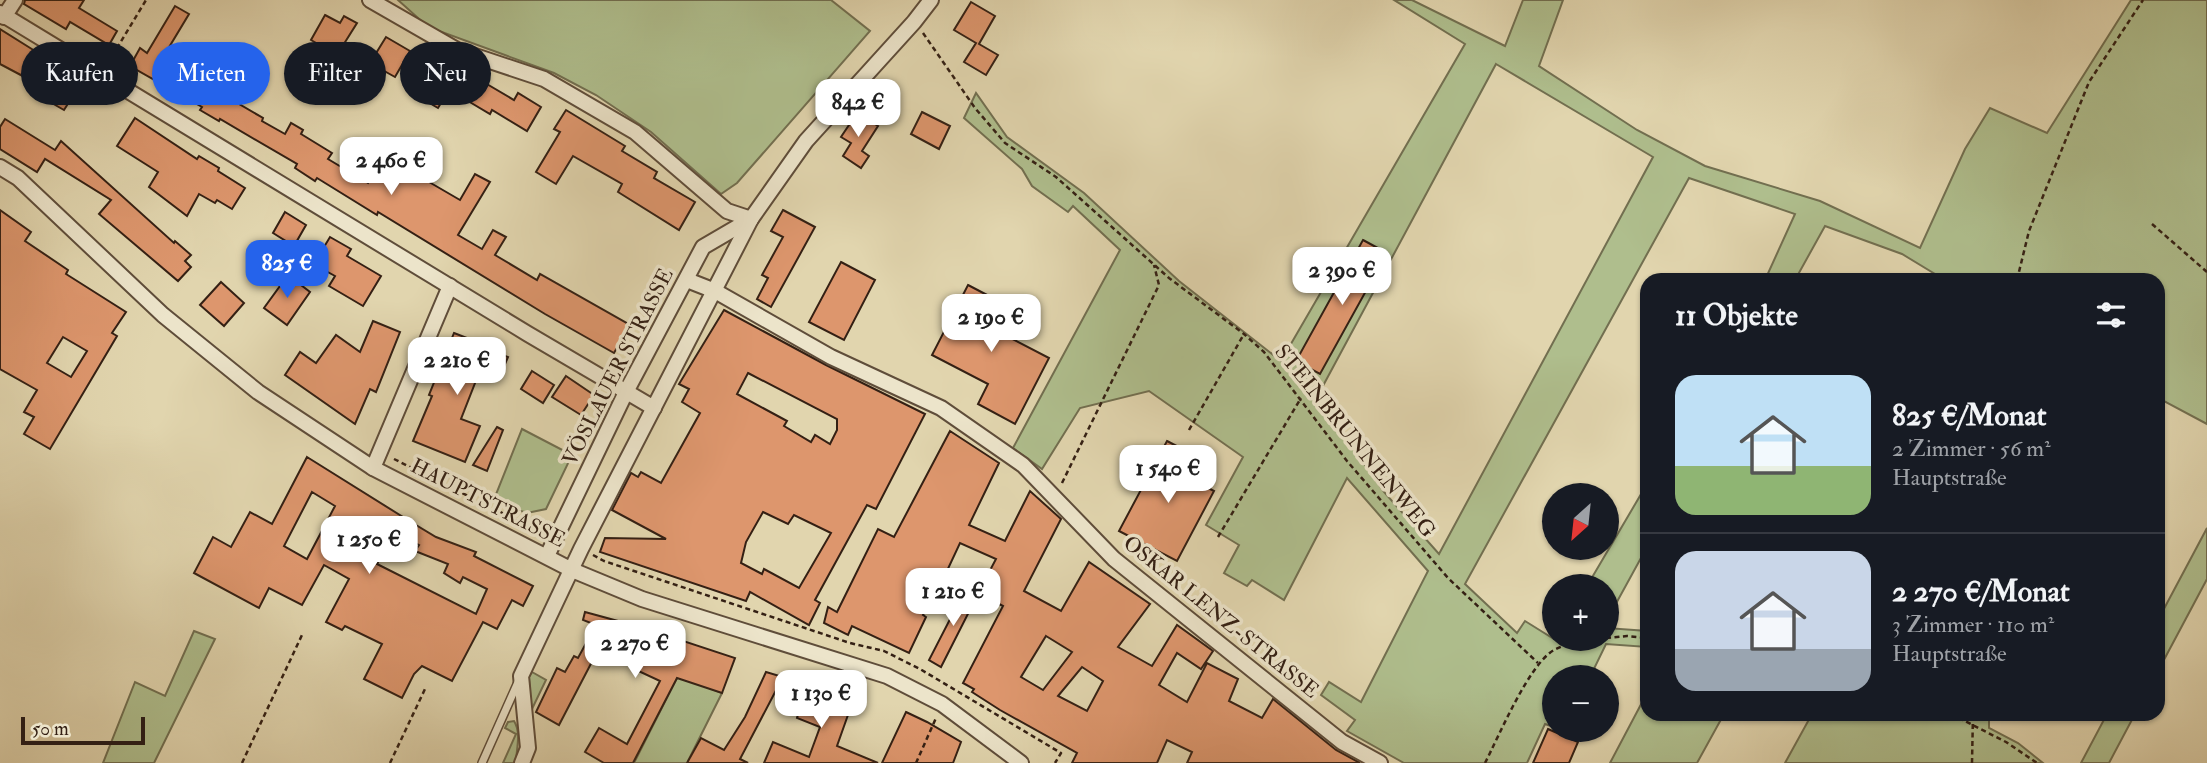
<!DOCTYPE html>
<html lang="de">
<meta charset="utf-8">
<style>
:root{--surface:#171b24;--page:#20242c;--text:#f1f3f6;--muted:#9ea1a6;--line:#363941;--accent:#2563eb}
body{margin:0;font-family:"IM FELL Double Pica",serif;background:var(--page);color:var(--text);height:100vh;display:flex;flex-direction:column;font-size:26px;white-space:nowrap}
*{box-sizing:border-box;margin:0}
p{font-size:23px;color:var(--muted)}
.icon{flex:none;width:38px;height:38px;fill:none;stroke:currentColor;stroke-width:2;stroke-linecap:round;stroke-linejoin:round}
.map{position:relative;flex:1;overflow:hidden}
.side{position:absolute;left:1640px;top:273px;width:525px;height:448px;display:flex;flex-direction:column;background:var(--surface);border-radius:21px;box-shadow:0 2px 5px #0004}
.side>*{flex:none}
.banner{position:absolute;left:21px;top:42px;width:665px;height:63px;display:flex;gap:14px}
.needle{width:46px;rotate:207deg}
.tools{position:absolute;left:1542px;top:483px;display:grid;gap:14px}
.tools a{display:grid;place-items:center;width:77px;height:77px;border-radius:50%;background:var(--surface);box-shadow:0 2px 5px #0004;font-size:35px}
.scale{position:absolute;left:21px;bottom:18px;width:124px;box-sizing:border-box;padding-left:7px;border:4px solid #342014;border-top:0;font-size:19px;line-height:24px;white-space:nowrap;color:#342014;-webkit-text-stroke:5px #ece4ca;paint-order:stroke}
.price{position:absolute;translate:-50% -60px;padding:0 16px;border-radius:14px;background:#fff;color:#222;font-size:23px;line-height:46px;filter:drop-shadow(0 2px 4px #0008)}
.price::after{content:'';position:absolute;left:50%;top:42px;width:21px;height:16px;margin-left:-10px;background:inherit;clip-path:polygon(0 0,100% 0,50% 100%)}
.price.current{background:var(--accent);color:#fff}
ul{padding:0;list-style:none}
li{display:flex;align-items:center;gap:21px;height:175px;padding:0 35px}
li+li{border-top:2px solid var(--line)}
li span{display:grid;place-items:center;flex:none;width:196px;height:140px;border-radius:21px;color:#555}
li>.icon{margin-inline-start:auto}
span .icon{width:84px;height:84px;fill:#fffc;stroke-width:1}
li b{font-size:30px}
h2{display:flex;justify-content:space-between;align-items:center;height:84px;padding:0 35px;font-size:30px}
.chip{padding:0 24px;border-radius:32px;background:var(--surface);box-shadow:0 2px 5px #0004;font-size:24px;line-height:63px}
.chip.current{background:var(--accent);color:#fff}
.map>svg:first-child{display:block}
.green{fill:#afbe8d;stroke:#726f50;stroke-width:2;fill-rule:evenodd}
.building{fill:#dd966d;stroke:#342014;stroke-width:2;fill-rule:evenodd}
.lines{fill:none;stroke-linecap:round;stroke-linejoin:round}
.service-casing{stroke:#5f4d3a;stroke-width:10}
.minor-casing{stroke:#5f4d3a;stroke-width:18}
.path{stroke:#342014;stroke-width:2.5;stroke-dasharray:5 3.5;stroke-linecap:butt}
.service{stroke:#ece4ca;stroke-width:7}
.minor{stroke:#ece4ca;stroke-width:14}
.labels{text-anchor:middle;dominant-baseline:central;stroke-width:7;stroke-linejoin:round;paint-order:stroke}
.street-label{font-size:21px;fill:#342014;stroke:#ece4ca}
</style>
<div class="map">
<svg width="2207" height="763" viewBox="0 0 2207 763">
<rect width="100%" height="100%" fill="#e1d5ae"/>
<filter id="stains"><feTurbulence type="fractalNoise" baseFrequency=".00286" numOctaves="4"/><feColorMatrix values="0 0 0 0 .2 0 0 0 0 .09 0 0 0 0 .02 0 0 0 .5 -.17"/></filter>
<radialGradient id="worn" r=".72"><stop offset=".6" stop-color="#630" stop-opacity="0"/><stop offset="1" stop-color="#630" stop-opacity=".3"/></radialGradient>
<!-- green -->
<g class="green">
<polygon points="398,0 831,0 870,31 737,183 721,194 651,132 596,95 554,73 428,27"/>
<path d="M1394,0H1412L1505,46L1523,0H1563L1539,66L1637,130L1705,166L1820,201L1920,248L1965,149L1990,108L2047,133L2131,0H2207V424L2158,398V280H1945L1902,254L1825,226L1795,280H1765L1795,214L1689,178L1465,584L1517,633L1525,621L1554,639H1606L1607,628L1647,631V647L1606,644L1590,677H1554V727L1545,724L1527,763H1404L1347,731L1355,720L1321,695L1329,682L1361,702L1428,571L1347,478L1284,600L1252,580L1247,586L1224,573L1239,545L1206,525L1243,457L1149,391L1080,408L1042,469L1013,448L1120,250L1073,206L1068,212L1032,186L1022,169L964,118L976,93L1007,137L1084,193L1179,281L1281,361L1465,44ZM1496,64L1653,157L1439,554L1384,492L1317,397Z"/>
<polygon points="522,429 572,455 546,509 527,513 493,502"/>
<polygon points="1647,484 1647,547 1607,620 1606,586 1587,586"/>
<polygon points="2207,528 2207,579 2158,671 2158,620"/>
<polygon points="194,631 215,639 154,763 103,763 135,682 165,696"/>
<polygon points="532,672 546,680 531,711 529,677"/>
<polygon points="678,676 722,693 688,761 691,763 634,763"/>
<polygon points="1647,693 1647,714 1724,714 1697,763 1610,763"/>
<polygon points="1812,714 1989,714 1989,728 2018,743 2043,763 1785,763"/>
<polygon points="2107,714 2135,714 2109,763 2081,763"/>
<path d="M514,721C521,732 517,747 516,760L514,763H503L516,734L505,728L508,722Z"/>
</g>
<!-- building -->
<g class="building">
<polygon points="25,0 84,0 79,8 117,31 109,45 70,22 66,29 24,4"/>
<polygon points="971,2 995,16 979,44 998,55 986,75 964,62 976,43 954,30"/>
<polygon points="175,6 189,14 162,59 263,118 262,121 285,134 291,123 303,130 301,134 332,153 328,159 368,183 389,148 410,160 405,168 460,200 475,174 490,182 458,235 482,249 493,230 506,237 495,255 537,280 540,274 630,325 614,353 545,314 378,212 377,215 317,178 315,181 295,168 297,164 220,119 219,121 200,110 202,107 130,66 140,48 147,53"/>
<polygon points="325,15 340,23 344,16 357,23 337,55 311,40"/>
<polygon points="0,29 35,51 33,55 81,83 64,110 29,90 34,82 0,64"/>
<polygon points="386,37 410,51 395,77 370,63"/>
<polygon points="429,69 453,83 438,108 414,94"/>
<polygon points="480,80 514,100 518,93 541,107 527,131 492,110 490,114 468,101"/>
<polygon points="566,110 625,146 622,151 657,172 654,178 695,202 679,230 618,192 622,184 573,156 556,184 536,172 560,132 554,129"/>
<polygon points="922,112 950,126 939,149 911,134"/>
<polygon points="857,113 878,126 862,151 869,156 861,168 843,156 851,143 841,137"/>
<polygon points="135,118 197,159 199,156 219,168 218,171 245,188 232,209 217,200 215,203 199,194 187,216 149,187 158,172 117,146"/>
<polygon points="5,119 55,150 61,141 174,243 175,241 191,255 185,261 191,267 178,281 99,214 111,200 45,159 37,172 0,149 0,127"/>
<path d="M0,210L31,232L25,241L68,270L66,274L126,312L112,333L117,336L50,449L24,434L34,417L24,412L37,390L0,369ZM63,337L87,351L71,377L47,363Z"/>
<polygon points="783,210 815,227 771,307 757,299 768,278 762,275 783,237 771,231"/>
<polygon points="285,212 306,225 294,246 273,233"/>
<polygon points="330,237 351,249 347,256 381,276 363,306 329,286 335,276 317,266 321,258 318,257"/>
<polygon points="1363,240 1387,253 1320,374 1296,361"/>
<polygon points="841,262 875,280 844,340 809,322"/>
<polygon points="288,275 310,292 287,325 264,308"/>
<polygon points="221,282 244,303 224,326 200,305"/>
<polygon points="968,285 1012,308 999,332 1049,358 1015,424 978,404 988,384 932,355"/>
<path d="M724,310L826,365L925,414L876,509L867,505L815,600L820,603L809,625L750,592L746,601L600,552L605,538L666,539L612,510L631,473L638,477L641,472L661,483L700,413L682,402L689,389L679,384ZM748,373L837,419V430L830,444L815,435L811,442L784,426L787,421L737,394ZM763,512L788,524L794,515L831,533L799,588L764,569L762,574L741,563L746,542Z"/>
<polygon points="373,321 400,332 376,392 370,389 355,424 285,375 300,352 316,363 336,335 360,352"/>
<polygon points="454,333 498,350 497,353 508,357 499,378 479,373 461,419 480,426 465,462 413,441 432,396 429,395"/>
<polygon points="532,371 554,385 543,403 521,389"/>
<polygon points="566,376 594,395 581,415 552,397"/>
<polygon points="497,427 503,430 487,471 473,465"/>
<path d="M950,431L999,463L969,525L1005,541L1030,491L1061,519L1024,591L1061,611L1089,562L1150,604L1118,647L1152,666L1177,625L1213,651L1201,669L1177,653L1159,685L1187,702L1207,663L1238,679L1229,701L1262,718L1273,699L1336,750L1360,763H1187L1192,752L1167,740L1157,763H1072L1077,753L1000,710L972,692L974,689L963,683L1003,606L978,593L996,559L960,543L946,573L943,571L923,615L926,617L909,653L852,626L848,635L824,623L828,607L837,612L878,529L894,537ZM1046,636L1072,652L1043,690L1021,677ZM1082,667L1103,681L1087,711L1058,696Z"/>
<polygon points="1167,441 1194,455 1183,475 1214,491 1177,561 1119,531"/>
<path d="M307,457L411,522L436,537L476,552L474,556L533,586L523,606L512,600L497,629L483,622L452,681L422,666L414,674L402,698L364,679L382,644L345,626L342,630L326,622L349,579L324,565L302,605L269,588L259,608L194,573L213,537L231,547L250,512L272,524ZM312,492L335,506L307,559L284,546ZM394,531L419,545L415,551L448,564L444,573L460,583L463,577L487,589L476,614L377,564Z"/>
<polygon points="965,590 977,596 941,667 929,660"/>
<polygon points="585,612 618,621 646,633 647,629 735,658 722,693 677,678 633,763 604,763 585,752 599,728 627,744 660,681 632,668 641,645 611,632 599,656 596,654 559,725 536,712 557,668 565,672 574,656 578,658 596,625 583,620"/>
<polygon points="766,672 783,677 740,759 748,763 687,763 701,738 724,750 745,717"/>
<polygon points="807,684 854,698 837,746 878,763 764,763 773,742 809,757 820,727 797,718"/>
<polygon points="906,712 927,722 961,742 953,763 882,763"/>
<polygon points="1548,729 1578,742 1569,763 1533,763"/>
</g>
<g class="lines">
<!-- service casing -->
<g class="service-casing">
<polyline id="service" points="482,763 519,680"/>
</g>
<!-- minor casing -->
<g class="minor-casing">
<g id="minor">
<polyline points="370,0 457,50 544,79 635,132 727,211 751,219"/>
<polyline points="0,13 528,334 654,408"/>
<polyline points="4,17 15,0"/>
<polyline points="0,167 18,178 163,315 258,392 373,468 572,570 642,599 887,676 942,704 1021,763"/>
<polyline points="687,280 715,291 831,357 941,408 1023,465 1114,559 1342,742 1380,763"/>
<polyline points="373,468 450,286"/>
<polyline points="547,556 626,392 703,247 751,219"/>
<polyline points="522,763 528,748 521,676 581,549 751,219 806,141 914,22 931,0"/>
</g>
</g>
<!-- path -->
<g class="path">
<polyline points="923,33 975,108 1005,143 1056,177 1169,278 1244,334 1264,352 1347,461 1448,578 1538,663"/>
<polyline points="108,63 146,0"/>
<polyline points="2152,224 2207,272"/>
<polyline points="2017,280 2029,231 2089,82 2143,0"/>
<polyline points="1189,430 1244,334"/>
<polyline points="394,459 542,533"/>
<polyline points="1062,483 1159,285 1154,265"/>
<polyline points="1218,537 1301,398"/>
<polyline points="593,555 604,561 850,643 884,651 920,669 1061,753 1055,763"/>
<polyline points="1606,638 1627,636 1647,638"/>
<polyline points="1951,714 2006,742 2037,763"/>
<polyline points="242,763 302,635"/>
<polyline points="390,763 425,689"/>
<polyline points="916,763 936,718"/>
<path d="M1485,763C1499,736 1529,664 1554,650C1569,642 1585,640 1602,639"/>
<polyline points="1972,763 1973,714"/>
</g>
<!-- service -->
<use href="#service" class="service"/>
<!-- minor -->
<use href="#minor" class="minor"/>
</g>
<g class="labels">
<!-- street labels -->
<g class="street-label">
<text transform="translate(618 367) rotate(-63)">VÖSLAUER STRASSE</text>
<text transform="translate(1355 441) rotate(51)">STEINBRUNNENWEG</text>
<text transform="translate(488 503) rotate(27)">HAUPTSTRASSE</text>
<text transform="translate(1221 617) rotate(39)">OSKAR LENZ-STRASSE</text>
</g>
</g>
<rect width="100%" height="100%" filter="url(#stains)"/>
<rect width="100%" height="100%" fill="url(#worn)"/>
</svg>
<div class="tools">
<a><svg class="needle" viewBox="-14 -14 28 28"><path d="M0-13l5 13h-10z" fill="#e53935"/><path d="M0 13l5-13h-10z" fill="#9ea1a6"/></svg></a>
<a>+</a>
<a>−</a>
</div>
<div class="scale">50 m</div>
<b class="price" style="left:858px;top:139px">842 €</b>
<b class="price" style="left:391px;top:197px">2 460 €</b>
<b class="price current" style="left:287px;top:300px">825 €</b>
<b class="price" style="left:1342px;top:307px">2 390 €</b>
<b class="price" style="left:991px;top:354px">2 190 €</b>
<b class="price" style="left:457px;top:397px">2 210 €</b>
<b class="price" style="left:1168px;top:505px">1 540 €</b>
<b class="price" style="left:369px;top:576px">1 250 €</b>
<b class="price" style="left:953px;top:628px">1 210 €</b>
<b class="price" style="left:635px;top:680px">2 270 €</b>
<b class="price" style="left:821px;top:730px">1 130 €</b>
<div class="banner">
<a class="chip">Kaufen</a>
<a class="chip current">Mieten</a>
<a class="chip">Filter</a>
<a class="chip">Neu</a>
</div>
<section class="side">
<h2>11 Objekte<svg class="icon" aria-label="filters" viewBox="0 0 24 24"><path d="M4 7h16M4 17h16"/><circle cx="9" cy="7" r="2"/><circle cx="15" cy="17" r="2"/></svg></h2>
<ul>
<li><span style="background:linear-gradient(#bfe0f5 65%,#8fb573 0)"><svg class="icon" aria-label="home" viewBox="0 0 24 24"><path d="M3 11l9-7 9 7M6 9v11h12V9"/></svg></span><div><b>825 €/Monat</b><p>2 Zimmer · 56 m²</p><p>Hauptstraße</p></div></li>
<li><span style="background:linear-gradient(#c9d6e8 70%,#9aa5b1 0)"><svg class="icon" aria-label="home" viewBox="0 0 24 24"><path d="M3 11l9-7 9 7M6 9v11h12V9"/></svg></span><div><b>2 270 €/Monat</b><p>3 Zimmer · 110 m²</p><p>Hauptstraße</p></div></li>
</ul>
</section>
</div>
